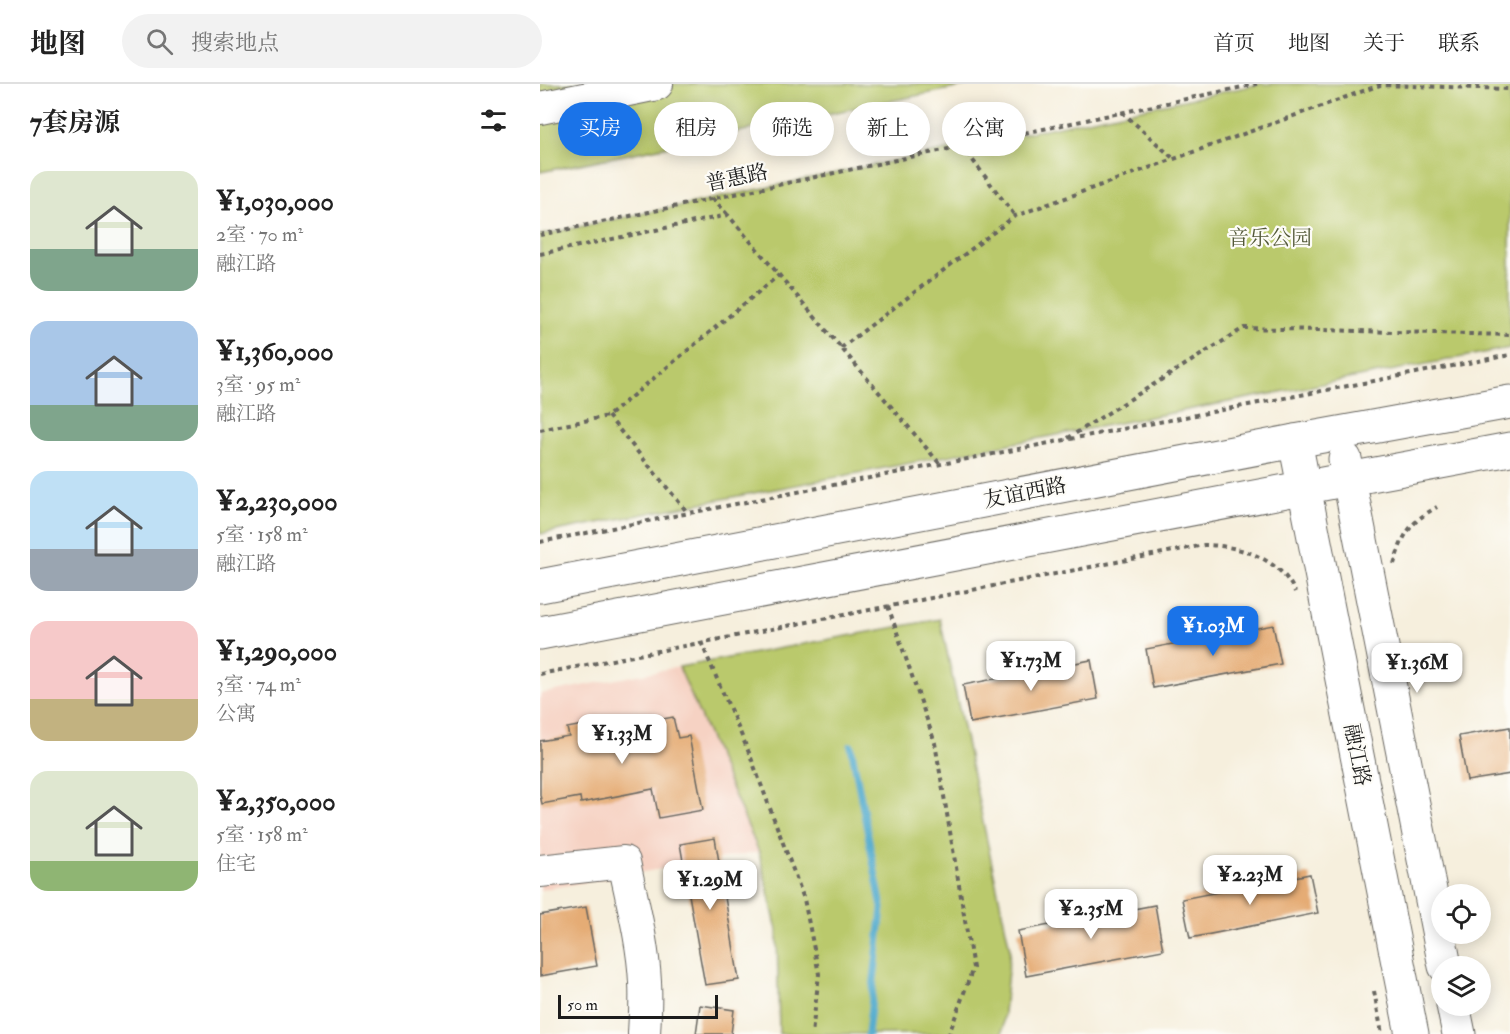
<!DOCTYPE html>
<html lang="zh">
<meta charset="utf-8">
<style>
:root{--surface:#fff;--page:#f2f2f2;--text:#222;--muted:#767676;--line:#e0e0e0;--accent:#1a73e8}
body{margin:0;font-family:"IM FELL Double Pica","Noto Serif SC",serif;background:var(--page);color:var(--text);height:100vh;display:flex;flex-direction:column;font-size:22px;white-space:nowrap}
*{box-sizing:border-box;margin:0}
p{font-size:20px;color:var(--muted)}
.icon{flex:none;width:33px;height:33px;fill:none;stroke:currentColor;stroke-width:2;stroke-linecap:round;stroke-linejoin:round}
.map{position:relative;flex:1;overflow:hidden}
.drawer{display:flex;flex-direction:column;background:var(--surface);width:540px}
.drawer>*{flex:none}
.banner{position:absolute;left:18px;top:18px;width:570px;height:54px;display:flex;gap:12px}
.tools{position:absolute;left:891px;top:800px;display:grid;gap:12px}
.tools a{display:grid;place-items:center;width:60px;height:60px;border-radius:50%;background:var(--surface);box-shadow:0 3px 15px #0003;font-size:30px}
.scale{position:absolute;left:18px;bottom:15px;width:160px;box-sizing:border-box;padding-left:6px;border:3px solid #1c1c1c;border-top:0;font-size:16px;line-height:21px;white-space:nowrap;color:#1c1c1c;-webkit-text-stroke:4px #fdfcf7;paint-order:stroke}
.price{position:absolute;translate:-50% -51px;padding:0 14px;border-radius:12px;background:#fff;color:#222;font-size:20px;line-height:39px;filter:drop-shadow(0 2px 3px #0008)}
.price::after{content:'';position:absolute;left:50%;top:36px;width:18px;height:14px;margin-left:-9px;background:inherit;clip-path:polygon(0 0,100% 0,50% 100%)}
.price.current{background:var(--accent);color:#fff}
ul{padding:0;list-style:none}
li{display:flex;align-items:center;gap:18px;height:150px;padding:0 30px}
li span{display:grid;place-items:center;flex:none;width:168px;height:120px;border-radius:18px;color:#555}
li>.icon{margin-inline-start:auto}
span .icon{width:72px;height:72px;fill:#fffc;stroke-width:1}
li b{font-size:26px}
h2{display:flex;justify-content:space-between;align-items:center;height:72px;padding:0 30px;font-size:26px}
.tag{padding:0 21px;border-radius:27px;background:var(--surface);box-shadow:0 3px 15px #0003;font-size:21px;line-height:54px}
.tag.current{background:var(--accent);color:#fff}
header{display:flex;align-items:center;gap:36px;box-sizing:border-box;height:84px;padding:0 30px;background:var(--surface);border-bottom:2px solid var(--line)}
header strong{font-size:28px}
nav{display:flex;gap:33px;margin-inline-start:auto;font-size:21px}
.search{width:420px;height:54px;background:var(--page);display:flex;align-items:center;gap:15px;box-sizing:border-box;padding:0 21px;border-radius:33px;color:var(--muted);font-size:22px}
main{display:flex;flex:1;min-height:0}
.map>svg:first-child{display:block}
.built{fill:#f6d2c3}
.green{fill:#bac96c;stroke:#6b7244;stroke-width:1.5}
.lines{fill:none;stroke-linecap:round;stroke-linejoin:round}
.stream{stroke:#4ea9cc;stroke-width:7}
.building{fill:#e5ac75}
.minor-casing{stroke:#686660;stroke-width:34}
.major-casing{stroke:#686660;stroke-width:35}
.path{stroke:#686660;stroke-width:4;stroke-dasharray:4.5 4.5;stroke-linecap:butt}
.minor{stroke:#fff;stroke-width:32}
.major{stroke:#fff;stroke-width:33}
.labels{text-anchor:middle;dominant-baseline:central;stroke-width:4.5;stroke-linejoin:round;paint-order:stroke}
.street-label{font-size:21px;fill:#1c1c1c;stroke:#fdfcf7}
.park-label{font-size:21px;fill:#535938;stroke:#fdfcf7}
</style>
<header>
<strong>地图</strong>
<div class="search"><svg class="icon" aria-label="search" viewBox="0 0 24 24"><circle cx="10" cy="10" r="6"/><path d="M15 15l6 6"/></svg>搜索地点</div>
<nav><a>首页</a><a>地图</a><a>关于</a><a>联系</a></nav>
</header>
<main>
<section class="drawer">
<h2>7套房源<svg class="icon" aria-label="filters" viewBox="0 0 24 24"><path d="M4 7h16M4 17h16"/><circle cx="9" cy="7" r="2"/><circle cx="15" cy="17" r="2"/></svg></h2>
<ul>
<li><span style="background:linear-gradient(#dfe7d0 65%,#7fa58c 0)"><svg class="icon" aria-label="home" viewBox="0 0 24 24"><path d="M3 11l9-7 9 7M6 9v11h12V9"/></svg></span><div><b>¥1,030,000</b><p>2室 · 70 m²</p><p>融江路</p></div></li>
<li><span style="background:linear-gradient(#a9c7e8 70%,#7fa58c 0)"><svg class="icon" aria-label="home" viewBox="0 0 24 24"><path d="M3 11l9-7 9 7M6 9v11h12V9"/></svg></span><div><b>¥1,360,000</b><p>3室 · 95 m²</p><p>融江路</p></div></li>
<li><span style="background:linear-gradient(#bfe0f5 65%,#9aa5b1 0)"><svg class="icon" aria-label="home" viewBox="0 0 24 24"><path d="M3 11l9-7 9 7M6 9v11h12V9"/></svg></span><div><b>¥2,230,000</b><p>5室 · 158 m²</p><p>融江路</p></div></li>
<li><span style="background:linear-gradient(#f6c9c9 65%,#c2b280 0)"><svg class="icon" aria-label="home" viewBox="0 0 24 24"><path d="M3 11l9-7 9 7M6 9v11h12V9"/></svg></span><div><b>¥1,290,000</b><p>3室 · 74 m²</p><p>公寓</p></div></li>
<li><span style="background:linear-gradient(#dfe7d0 75%,#8fb573 0)"><svg class="icon" aria-label="home" viewBox="0 0 24 24"><path d="M3 11l9-7 9 7M6 9v11h12V9"/></svg></span><div><b>¥2,350,000</b><p>5室 · 158 m²</p><p>住宅</p></div></li>
</ul>
</section>
<div class="map">
<svg width="970" height="950" viewBox="0 0 970 950">
<rect width="100%" height="100%" fill="#fdfcf7"/>
<filter id="ink" filterUnits="userSpaceOnUse"><feTurbulence type="fractalNoise" baseFrequency=".0167" numOctaves="2"/><feDisplacementMap in="SourceGraphic" scale="12" xChannelSelector="R" yChannelSelector="G"/><feConvolveMatrix kernelMatrix="1 2 1 2 8 2 1 2 1" color-interpolation-filters="sRGB"/></filter>
<filter id="wash" filterUnits="userSpaceOnUse"><feTurbulence type="fractalNoise" baseFrequency=".008" numOctaves="4" result="noise"/><feDisplacementMap in="SourceGraphic" scale="24" xChannelSelector="R" yChannelSelector="G"/><feGaussianBlur stdDeviation="1.35" result="paint"/><feColorMatrix in="noise" values="0 0 0 0 0 0 0 0 0 0 0 0 0 0 0 0 0 1.4 0 .05"/><feComposite in="paint" operator="in"/></filter>
<g filter="url(#wash)">
<rect width="100%" height="100%" fill="#f6efdd"/>
<!-- built -->
<polygon class="built" points="139,583 219,768 0,806 0,610"/>
<!-- green -->
<g class="green">
<polygon points="0,0 435,0 0,88"/>
<polygon points="720,0 970,0 970,264 0,450 0,151"/>
<polygon points="400,535 470,865 462,950 239,950 237,846 219,768 139,583"/>
</g>
<g class="lines">
<!-- stream -->
<polyline class="stream" points="311,662 342,824 328,950"/>
</g>
<g id="blocks">
<!-- building -->
<g class="building">
<polygon points="733,541 741,580 613,604 606,565"/>
<polygon points="551,576 558,615 430,639 423,601"/>
<polygon points="95,631 97,640 133,633 138,654 149,652 163,726 119,734 113,705 41,719 40,713 2,720 0,711 0,657 29,652 27,644"/>
<polygon points="970,643 970,690 927,697 919,652"/>
<polygon points="175,754 199,896 165,901 140,760"/>
<polygon points="770,790 778,829 650,854 642,815"/>
<polygon points="615,821 623,866 486,892 478,847"/>
<polygon points="46,823 57,882 0,892 0,831"/>
<polygon points="160,921 194,926 191,950 156,950"/>
</g>
</g>
</g>
<g filter="url(#ink)">
<use href="#blocks" fill-opacity="0" stroke="#686660" stroke-width="1.5"/>
<g class="lines">
<!-- minor casing -->
<g class="minor-casing">
<g id="minor">
<polyline points="0,24 117,0"/>
<path d="M0,787L84,778C92,817 103,857 105,898C106,915 105,933 104,950"/>
</g>
</g>
<!-- major casing -->
<g class="major-casing">
<g id="major">
<polyline points="755,357 872,950"/>
<polyline points="805,375 905,882"/>
<polyline points="0,502 755,357 970,318"/>
<polyline points="0,549 809,395 970,365"/>
<polyline points="913,921 919,950"/>
</g>
</g>
<!-- path -->
<g class="path">
<polyline points="582,28 634,75"/>
<polyline points="422,62 475,132"/>
<polyline points="172,114 187,130"/>
<polyline points="0,151 717,0"/>
<polyline points="0,170 188,131 400,380"/>
<polyline points="301,264 475,132 840,1 970,5"/>
<polyline points="68,332 148,429"/>
<polyline points="0,346 68,332 239,191"/>
<polyline points="528,354 704,244 970,251"/>
<polyline points="0,458 525,356 970,271"/>
<path d="M854,480C863,450 870,438 897,423"/>
<polyline points="348,522 395,659 433,884 409,950"/>
<polyline points="161,558 210,671 264,815 279,890 272,950"/>
<path d="M0,590L664,461C698,461 740,474 755,508"/>
<polyline points="834,907 842,950"/>
</g>
<!-- minor -->
<use href="#minor" class="minor"/>
<!-- major -->
<use href="#major" class="major"/>
</g>
</g>
<g class="labels">
<!-- street labels -->
<g class="street-label">
<text transform="translate(197 94) rotate(-12)">普惠路</text>
<text transform="translate(485 409) rotate(-11)">友谊西路</text>
<text transform="translate(817 671) rotate(79)">融江路</text>
</g>
<!-- park labels -->
<g class="park-label">
<text x="730" y="154">音乐公园</text>
</g>
</g>
</svg>
<div class="tools">
<a><svg class="icon" aria-label="locate" viewBox="0 0 24 24"><circle cx="12" cy="12" r="6"/><path d="M12 2v4M12 18v4M2 12h4M18 12h4"/></svg></a>
<a><svg class="icon" aria-label="layers" viewBox="0 0 24 24"><path d="M12 4l9 5-9 5-9-5zM3 14l9 5 9-5"/></svg></a>
</div>
<div class="scale">50 m</div>
<b class="price current" style="left:673px;top:573px">¥1.03M</b>
<b class="price" style="left:491px;top:608px">¥1.73M</b>
<b class="price" style="left:877px;top:610px">¥1.36M</b>
<b class="price" style="left:82px;top:681px">¥1.33M</b>
<b class="price" style="left:710px;top:822px">¥2.23M</b>
<b class="price" style="left:170px;top:827px">¥1.29M</b>
<b class="price" style="left:551px;top:856px">¥2.35M</b>
<div class="banner">
<a class="tag current">买房</a>
<a class="tag">租房</a>
<a class="tag">筛选</a>
<a class="tag">新上</a>
<a class="tag">公寓</a>
</div>
</div>
</main>
